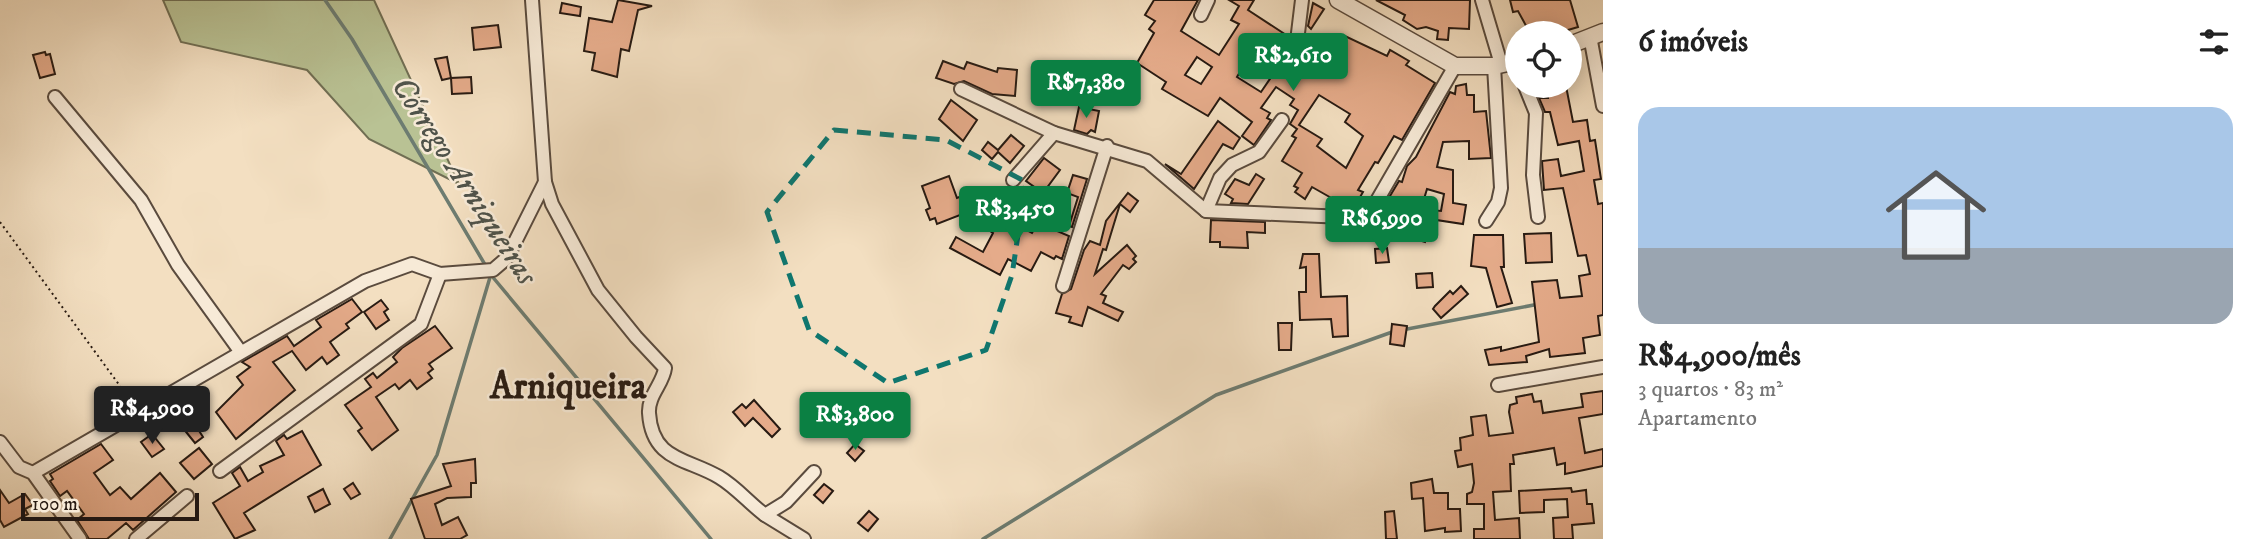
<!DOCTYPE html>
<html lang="pt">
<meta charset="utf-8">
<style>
:root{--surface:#fff;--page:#f6f6f6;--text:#222;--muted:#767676;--line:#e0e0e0;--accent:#0b8043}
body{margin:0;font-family:"IM FELL DW Pica",serif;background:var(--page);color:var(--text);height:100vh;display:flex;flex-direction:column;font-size:26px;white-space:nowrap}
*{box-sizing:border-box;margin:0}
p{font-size:23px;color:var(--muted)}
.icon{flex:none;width:38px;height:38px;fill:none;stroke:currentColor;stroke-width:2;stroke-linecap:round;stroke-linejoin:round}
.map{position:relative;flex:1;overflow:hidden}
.details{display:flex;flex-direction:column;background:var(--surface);width:665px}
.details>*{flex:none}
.controls{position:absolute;left:1505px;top:21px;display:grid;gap:14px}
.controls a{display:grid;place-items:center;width:77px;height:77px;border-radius:50%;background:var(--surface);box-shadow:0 4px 18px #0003;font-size:35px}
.scale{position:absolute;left:21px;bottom:18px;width:178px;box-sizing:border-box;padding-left:7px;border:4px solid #271a12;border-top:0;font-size:19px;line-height:24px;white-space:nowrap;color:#271a12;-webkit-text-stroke:5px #f7ead7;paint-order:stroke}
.price{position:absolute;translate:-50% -60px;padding:0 16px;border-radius:7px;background:var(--accent);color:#fff;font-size:23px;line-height:46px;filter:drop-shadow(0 2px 4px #0008)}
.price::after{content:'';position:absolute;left:50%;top:42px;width:21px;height:16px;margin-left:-10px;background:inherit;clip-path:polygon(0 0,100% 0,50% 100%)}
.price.on{background:#222;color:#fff}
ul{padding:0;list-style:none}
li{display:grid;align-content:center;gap:14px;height:371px;padding:0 35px}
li+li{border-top:2px solid var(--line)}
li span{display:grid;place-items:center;height:217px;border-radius:21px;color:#555}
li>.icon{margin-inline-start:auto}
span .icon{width:126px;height:126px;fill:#fffc;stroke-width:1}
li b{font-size:30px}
h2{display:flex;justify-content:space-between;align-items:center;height:84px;padding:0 35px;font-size:30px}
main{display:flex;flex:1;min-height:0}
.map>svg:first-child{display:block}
.green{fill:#b9c294;stroke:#706e53;stroke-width:2}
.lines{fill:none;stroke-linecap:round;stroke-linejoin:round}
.stream{stroke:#6d7c71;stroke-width:3.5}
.building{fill:#e5ab8a;stroke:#271a12;stroke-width:2;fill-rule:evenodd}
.minor-casing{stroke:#5a4b3e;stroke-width:16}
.tertiary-casing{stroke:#5a4b3e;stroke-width:19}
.path{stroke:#271a12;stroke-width:2;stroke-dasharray:2 3.5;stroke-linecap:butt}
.minor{stroke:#f7ead7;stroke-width:12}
.tertiary{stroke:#f7ead7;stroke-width:16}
.marked{fill:none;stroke:#0f766e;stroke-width:5;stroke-dasharray:14 9;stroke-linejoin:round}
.labels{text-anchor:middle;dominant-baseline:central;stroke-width:5;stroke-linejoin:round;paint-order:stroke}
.water-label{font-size:32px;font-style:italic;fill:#50534a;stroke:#f7ead7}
.district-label{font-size:37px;font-weight:bold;fill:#271a12;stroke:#f7ead7}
</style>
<main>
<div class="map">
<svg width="1603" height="539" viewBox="0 0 1603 539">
<rect width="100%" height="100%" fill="#f3dfc1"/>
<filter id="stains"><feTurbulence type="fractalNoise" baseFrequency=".00286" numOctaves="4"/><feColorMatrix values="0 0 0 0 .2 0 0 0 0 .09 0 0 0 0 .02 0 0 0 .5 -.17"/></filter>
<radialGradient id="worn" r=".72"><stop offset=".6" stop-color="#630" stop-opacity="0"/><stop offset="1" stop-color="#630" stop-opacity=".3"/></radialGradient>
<!-- green -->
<polygon class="green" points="163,0 374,0 459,184 369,139 307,70 181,42"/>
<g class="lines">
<!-- stream -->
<g class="stream">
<polyline points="325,0 352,39 487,268"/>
<polyline points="491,275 711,539"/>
<polyline points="1402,330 1539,304"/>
<polyline points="390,539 437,455 491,274"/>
<polyline points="983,539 1216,395 1395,331"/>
</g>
</g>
<!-- building -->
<g class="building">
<polygon points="618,0 652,6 638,10 629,51 621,49 617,77 592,70 595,53 584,51 589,18 612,22"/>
<path d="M1154,0H1198L1181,31L1219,55L1239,24L1231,20L1239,6L1229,0H1254L1248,10L1329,63L1345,36L1387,56L1390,50L1409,61L1406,65L1435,83L1402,140L1394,136L1378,163L1375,162L1358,190L1363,192L1356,204L1353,201L1349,208L1312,187L1305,199L1295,192L1298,188L1294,186L1302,173L1282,161L1296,138L1292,136L1297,129L1290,124L1298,110L1290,105L1294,99L1276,87L1261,108L1270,113L1267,118L1271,120L1254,145L1242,136L1252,122L1220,98L1208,116L1162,89L1166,82L1137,63L1154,33L1149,29L1155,21L1145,15ZM1251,54L1276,70L1261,92L1237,77ZM1197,57L1212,67L1201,84L1185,75ZM1319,95L1350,114L1345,122L1363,136L1346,168L1317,146L1322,139L1299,125Z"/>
<polygon points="1376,0 1470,0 1469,29 1449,28 1448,40 1437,39 1438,31 1426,27 1417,29 1403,20 1405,15"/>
<polygon points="1510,0 1570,0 1578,27 1558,33 1530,33 1518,11 1513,12"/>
<polygon points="562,3 581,7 580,16 560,13"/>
<polygon points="1313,3 1324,9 1311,29 1308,26"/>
<polygon points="498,25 501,47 474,50 472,28"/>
<polygon points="45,52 46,55 50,54 55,74 40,78 33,55"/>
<polygon points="447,57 451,78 442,80 435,59"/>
<polygon points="943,61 964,69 967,62 997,72 998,68 1017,70 1015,96 992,94 964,81 954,84 936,78"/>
<polygon points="471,77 472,93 452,94 451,78"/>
<polygon points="1035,78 1066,79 1066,101 1035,103"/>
<path d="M1466,84L1467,95H1474V112L1486,111L1491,158L1469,159V141L1443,142L1437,167L1453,170V203L1466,205L1463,224L1436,220L1433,237L1427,235L1425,242L1400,234L1403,225L1378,216L1399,181L1402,182L1407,166L1416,157L1450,92L1455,94L1456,86ZM1427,189L1444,194L1441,211L1421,209Z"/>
<polygon points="1546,86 1566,86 1573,122 1587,120 1590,141 1595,140 1601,179 1594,180 1598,204 1603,203 1603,315 1598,316 1600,335 1583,338 1585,353 1550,357 1549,349 1526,356 1527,362 1489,365 1485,350 1501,347 1501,351 1539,342 1532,282 1557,280 1560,298 1582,296 1579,276 1590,274 1586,255 1578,256 1563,188 1544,190 1542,161 1558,159 1561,176 1584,171 1579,141 1558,145 1550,112 1545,112 1539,98 1548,98"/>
<polygon points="951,100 977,120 963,141 939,119"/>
<polygon points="1079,107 1099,111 1095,132 1091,130 1087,134 1074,130"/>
<polygon points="1218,121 1240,138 1233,149 1223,144 1194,189 1165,164 1181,174"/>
<polygon points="1011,135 1024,146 1010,163 998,152 992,159 982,150 988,142 998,150"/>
<polygon points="1044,158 1060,170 1043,193 1026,181"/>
<polygon points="1256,174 1264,179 1248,204 1231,203 1233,199 1225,194 1235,179 1249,185"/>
<polygon points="1073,175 1087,179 1072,227 1069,226 1078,197 1067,193"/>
<polygon points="949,176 957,198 967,194 973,210 937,224 935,218 930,220 926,210 930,208 922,186"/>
<polygon points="1128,193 1138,201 1130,212 1120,204 1106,250 1103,249 1095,274 1127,245 1136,256 1133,259 1136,262 1129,269 1123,265 1101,294 1106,296 1103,303 1123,312 1118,321 1088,307 1082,326 1069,322 1071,317 1056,313 1062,294 1071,289 1084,250 1090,241 1100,245 1106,221"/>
<polygon points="999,215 1032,233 1036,226 1041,224 1069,236 1062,259 1056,256 1054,259 1041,252 1031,271 1008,259 1000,275 950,248 956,237 983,252 993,233 990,231"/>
<polygon points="1211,220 1265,222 1265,233 1247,232 1248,248 1220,247 1220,242 1210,242"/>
<polygon points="1551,233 1552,262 1526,263 1524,234"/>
<polygon points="1474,235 1503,235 1504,267 1501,267 1512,303 1497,307 1486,268 1471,266"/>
<polygon points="1387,248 1389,262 1376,263 1375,249"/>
<polygon points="1303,254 1319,254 1321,297 1347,296 1348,336 1333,337 1331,319 1300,320 1299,292 1306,292 1306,267 1300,268"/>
<polygon points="1432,273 1433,287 1417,288 1416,274"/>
<polygon points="1461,286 1468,294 1441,318 1433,309 1435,306 1450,291 1453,294"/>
<polygon points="352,299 362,312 346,324 349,328 330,342 339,355 327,364 322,357 306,370 292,351 273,362 295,390 236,439 216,412 243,385 237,377 250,367 242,362 287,336 294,346 321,327 316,320"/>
<polygon points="381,300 388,309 384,312 389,320 376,329 364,312"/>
<polygon points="1278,323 1292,323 1291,350 1279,350"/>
<polygon points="1392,324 1407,326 1404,346 1390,344"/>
<polygon points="435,326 452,348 429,364 433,369 428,373 432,378 417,389 410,380 399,389 395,384 376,397 398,430 372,450 358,431 362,428 345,405 371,387 365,379 373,373 377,378 397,362 393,357 402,348"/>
<polygon points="1603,391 1603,414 1579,418 1585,453 1603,449 1603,466 1565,474 1565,463 1557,465 1554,448 1513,455 1514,464 1510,464 1511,491 1493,492 1495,520 1519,518 1520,539 1474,539 1474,529 1484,529 1484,504 1467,504 1467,494 1472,492 1474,483 1472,464 1458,467 1455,451 1461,450 1460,438 1473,435 1471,417 1486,415 1489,436 1513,433 1509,412 1510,405 1517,403 1516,397 1532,394 1534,402 1541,401 1543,413 1583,407 1581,394"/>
<polygon points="196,397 207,413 194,423 203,437 195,443 170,412"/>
<polygon points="754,400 780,429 772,437 753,418 745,426 733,412 742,404 746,408"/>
<polygon points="302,431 321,465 244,513 255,530 235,539 213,503 240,486 232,473 240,467 248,481 263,472 260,466 284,455 276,441 284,435 287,439"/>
<polygon points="152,434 164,449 152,457 141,442"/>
<polygon points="101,444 113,460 94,473 110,495 120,487 131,499 160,473 176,492 133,530 126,523 107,539 89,539 77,520 84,514 67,491 60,496 50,481 53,479 50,474"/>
<polygon points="855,444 864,451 855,461 847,453"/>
<polygon points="199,448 212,464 194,479 180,463"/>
<polygon points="475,459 476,483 471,483 471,497 447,498 435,504 442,525 458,517 467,535 460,539 425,539 411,499 451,486 443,464"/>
<polygon points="1432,479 1434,493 1448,493 1448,509 1460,509 1461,531 1445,532 1445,528 1425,531 1423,498 1412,499 1411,483"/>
<polygon points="353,483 360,494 351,499 344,489"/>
<polygon points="824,484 833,491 823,503 814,495"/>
<polygon points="1571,488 1572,492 1586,490 1587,504 1592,504 1594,523 1572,525 1573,539 1554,539 1553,518 1568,517 1567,499 1544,500 1544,512 1520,513 1519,491"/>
<polygon points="323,489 330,504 315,512 308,497"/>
<polygon points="0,490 9,503 25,494 33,505 25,509 28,514 4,527 0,520"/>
<polygon points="869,511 878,519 868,531 858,523"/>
<polygon points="1394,511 1397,539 1386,539 1385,512"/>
</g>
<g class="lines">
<!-- minor casing -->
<g class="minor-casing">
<g id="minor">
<path d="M532,0L545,182L552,204L598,290L636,337L665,368C663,384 648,395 649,413C652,461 687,458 719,477C736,487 749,503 765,515L786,502L814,472"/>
<polyline points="1482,0 1501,64"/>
<polyline points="1201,15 1208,0"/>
<polyline points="1298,33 1302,0"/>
<polyline points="1590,36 1603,106"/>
<polyline points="1525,86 1536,113 1533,175 1538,217"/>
<polyline points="961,89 1054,133 1147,161 1206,211 1367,218 1455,66"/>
<polyline points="55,97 141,200 178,265 240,351"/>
<polyline points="1013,180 1054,133"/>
<polyline points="1206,211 1220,178 1232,165 1259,152 1282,120"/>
<polyline points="1486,221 1498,202 1501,188 1494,66"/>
<polyline points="1063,286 1107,146"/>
<polyline points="1498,385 1603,367"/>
<polyline points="0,442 19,467 33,473 80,539"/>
<polyline points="220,471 421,324 440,274"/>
<polyline points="33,473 365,281 412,264 440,274 493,270 507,258 545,182"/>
<polyline points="765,515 804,539"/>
<polyline points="136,539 187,496"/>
</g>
</g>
<!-- tertiary casing -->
<g class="tertiary-casing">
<g id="tertiary">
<polyline points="1338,0 1455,66 1494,66 1517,61"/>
<polyline points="1570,45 1603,32"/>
</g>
</g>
<!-- path -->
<polyline class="path" points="0,222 131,401"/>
<!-- minor -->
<use href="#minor" class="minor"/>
<!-- tertiary -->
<use href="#tertiary" class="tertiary"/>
</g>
<!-- marked area -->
<path class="marked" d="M834,130L946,140L1026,182L1012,275L986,350L888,383L809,330L767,212Z"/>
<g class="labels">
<!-- water labels -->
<g class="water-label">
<text transform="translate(464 181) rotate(57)">Córrego Arniqueiras</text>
</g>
<!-- district labels -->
<g class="district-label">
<text x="568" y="387">Arniqueira</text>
</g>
</g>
<rect width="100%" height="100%" filter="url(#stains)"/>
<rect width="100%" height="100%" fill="url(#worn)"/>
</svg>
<div class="controls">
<a><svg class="icon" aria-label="locate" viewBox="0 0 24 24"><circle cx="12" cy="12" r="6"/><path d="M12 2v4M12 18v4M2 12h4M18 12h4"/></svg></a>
</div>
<div class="scale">100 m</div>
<b class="price" style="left:1293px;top:93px">R$2,610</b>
<b class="price" style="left:1086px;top:120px">R$7,380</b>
<b class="price" style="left:1015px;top:246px">R$3,450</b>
<b class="price" style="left:1382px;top:256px">R$6,990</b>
<b class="price on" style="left:152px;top:446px">R$4,900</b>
<b class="price" style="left:855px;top:452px">R$3,800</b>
</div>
<section class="details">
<h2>6 imóveis<svg class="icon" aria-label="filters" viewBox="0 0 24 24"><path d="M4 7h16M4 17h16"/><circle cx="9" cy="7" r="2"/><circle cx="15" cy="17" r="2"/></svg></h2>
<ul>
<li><span style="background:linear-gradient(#a9c7e8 65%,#9aa5b1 0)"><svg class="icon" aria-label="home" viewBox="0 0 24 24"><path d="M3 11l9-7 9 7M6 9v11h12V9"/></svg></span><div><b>R$4,900/mês</b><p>3 quartos · 83 m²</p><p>Apartamento</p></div></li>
</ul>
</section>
</main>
